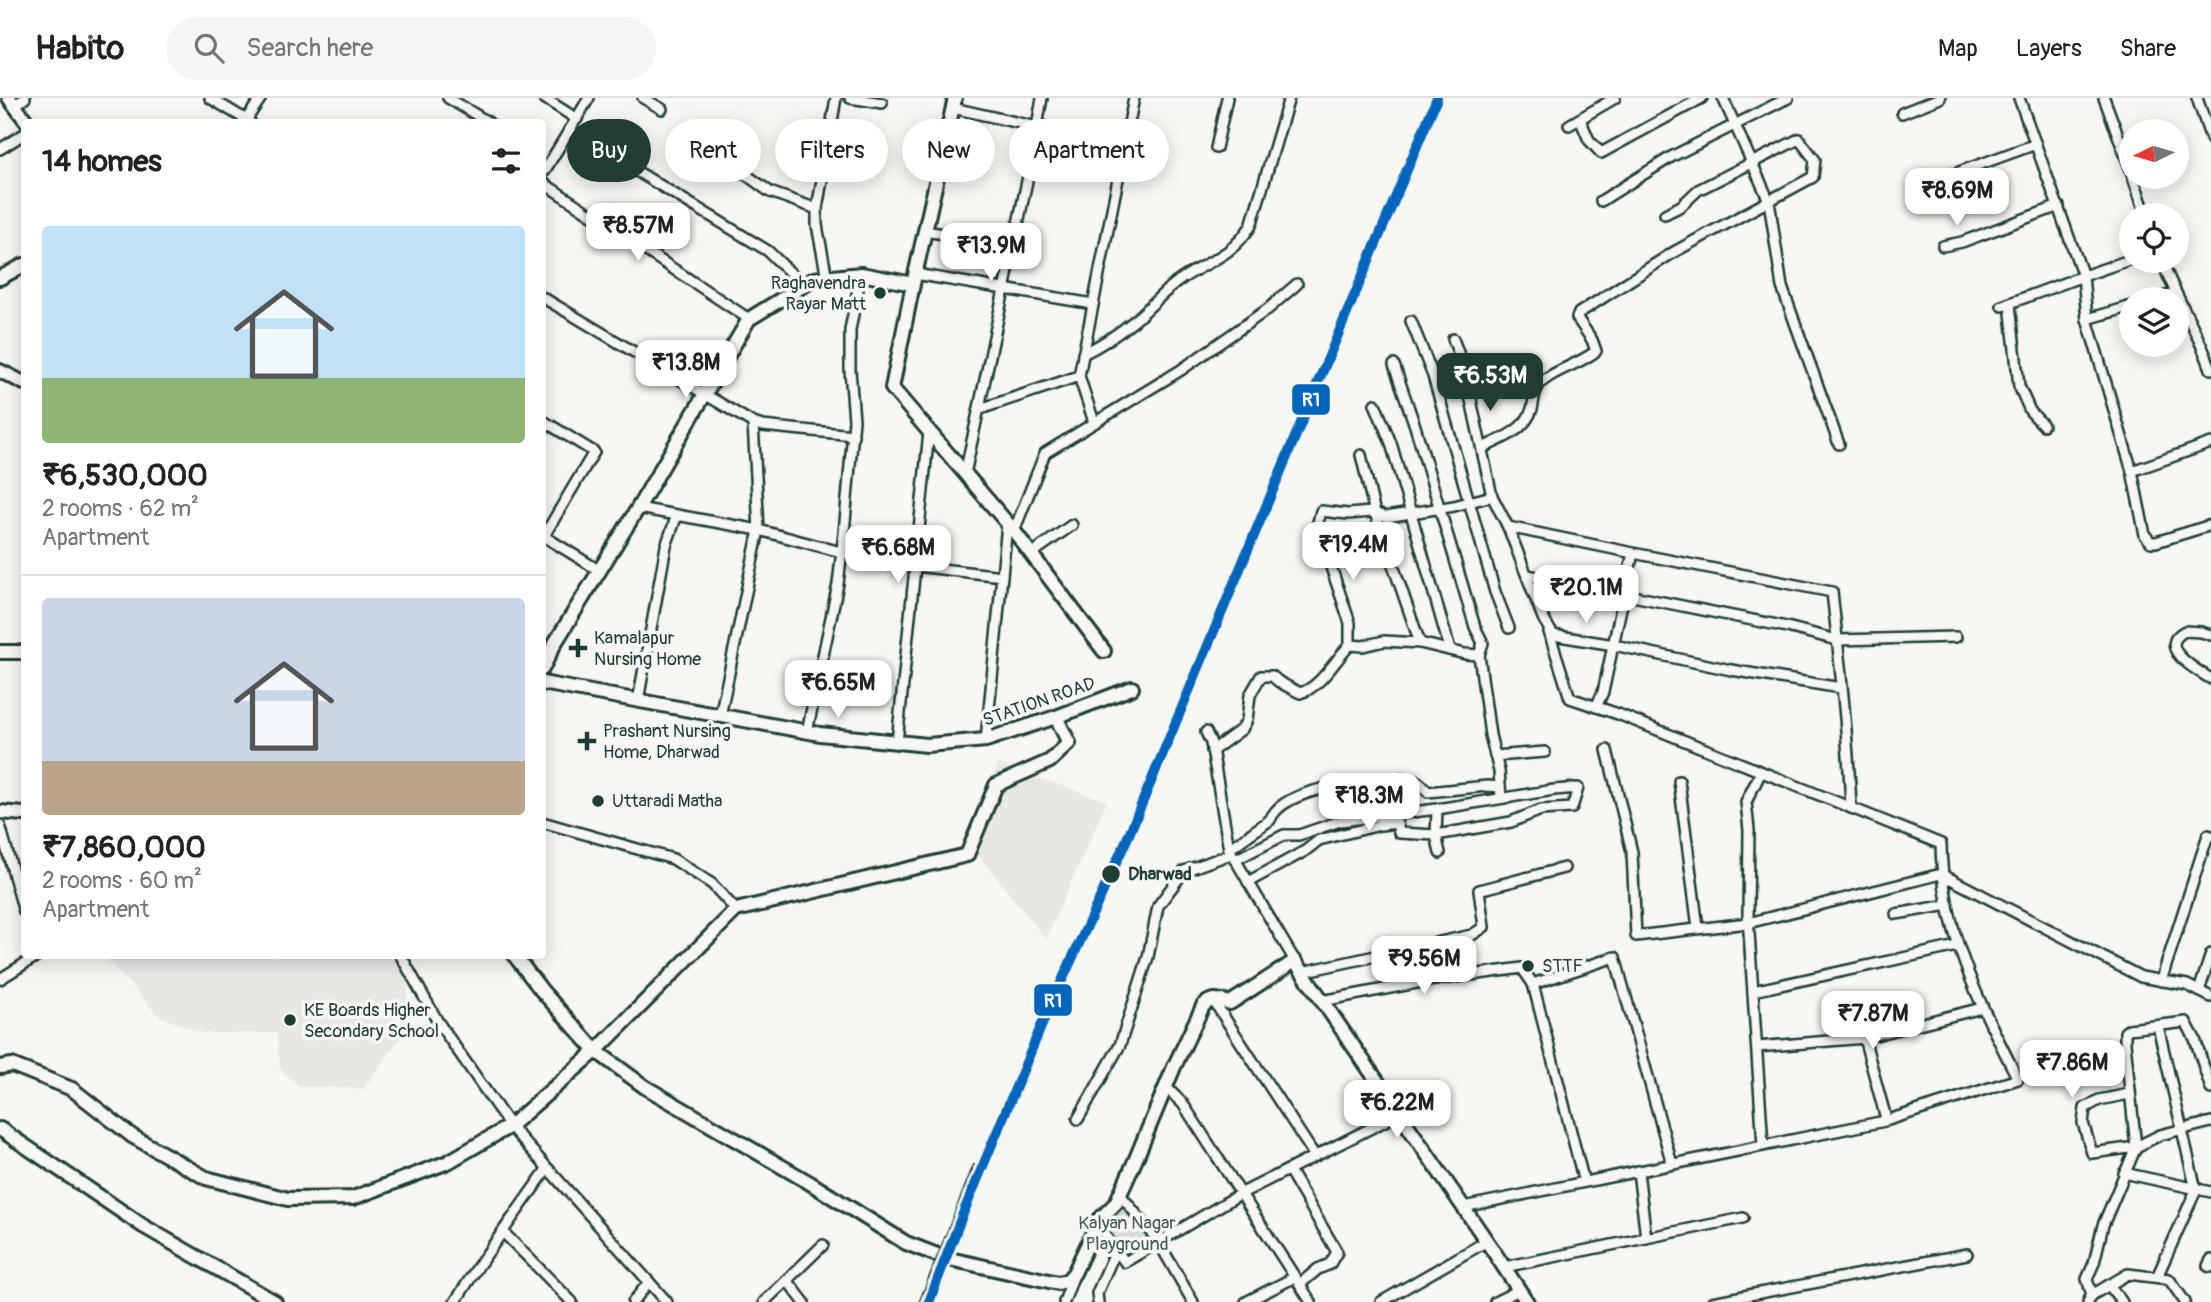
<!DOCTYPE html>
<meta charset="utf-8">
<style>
:root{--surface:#fff;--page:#f6f6f6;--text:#222;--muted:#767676;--line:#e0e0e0;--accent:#1f3d34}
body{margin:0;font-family:Pangolin,sans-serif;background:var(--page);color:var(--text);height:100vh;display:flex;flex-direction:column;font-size:26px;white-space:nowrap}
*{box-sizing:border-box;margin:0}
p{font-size:23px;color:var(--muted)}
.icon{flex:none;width:38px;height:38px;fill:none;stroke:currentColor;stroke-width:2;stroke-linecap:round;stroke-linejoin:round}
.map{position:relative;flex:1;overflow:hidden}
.details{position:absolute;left:21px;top:21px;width:525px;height:840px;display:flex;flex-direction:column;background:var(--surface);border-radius:7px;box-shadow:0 4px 18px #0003}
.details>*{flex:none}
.banner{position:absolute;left:567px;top:21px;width:665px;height:63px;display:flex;gap:14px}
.needle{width:46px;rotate:265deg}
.controls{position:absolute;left:2119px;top:21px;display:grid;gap:14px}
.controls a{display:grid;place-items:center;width:70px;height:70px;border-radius:50%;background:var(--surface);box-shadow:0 4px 18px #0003;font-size:35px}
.price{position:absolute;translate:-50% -60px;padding:0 16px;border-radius:14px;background:#fff;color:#222;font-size:23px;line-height:46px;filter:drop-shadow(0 2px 4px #0008)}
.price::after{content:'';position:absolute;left:50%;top:42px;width:21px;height:16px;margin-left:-10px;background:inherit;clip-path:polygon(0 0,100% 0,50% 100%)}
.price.selected{background:var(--accent);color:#fff}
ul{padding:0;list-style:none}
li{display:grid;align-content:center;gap:14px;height:371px;padding:0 21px}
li+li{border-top:2px solid var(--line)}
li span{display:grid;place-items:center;height:217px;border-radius:7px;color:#555}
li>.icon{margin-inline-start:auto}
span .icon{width:126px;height:126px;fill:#fffc;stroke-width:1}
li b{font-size:30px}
h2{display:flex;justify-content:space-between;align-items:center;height:84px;padding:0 21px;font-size:30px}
.tag{padding:0 24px;border-radius:32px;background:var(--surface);box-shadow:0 4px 18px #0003;font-size:24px;line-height:63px}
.tag.selected{background:var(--accent);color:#fff}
header{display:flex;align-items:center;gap:42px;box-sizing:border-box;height:98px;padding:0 35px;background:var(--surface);border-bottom:2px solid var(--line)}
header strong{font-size:33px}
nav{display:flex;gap:38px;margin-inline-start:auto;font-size:24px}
.search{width:490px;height:63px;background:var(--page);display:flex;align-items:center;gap:18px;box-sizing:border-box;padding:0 24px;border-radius:38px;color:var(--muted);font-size:26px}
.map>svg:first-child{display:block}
.built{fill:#e6e8e4}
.green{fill:#d6dbd6;stroke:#7a8c85;stroke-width:2}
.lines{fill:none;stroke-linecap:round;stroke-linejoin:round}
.street-casing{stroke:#1f3d34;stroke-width:14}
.secondary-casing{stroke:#1f3d34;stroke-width:18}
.street{stroke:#f6f6f2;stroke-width:9}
.secondary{stroke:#f6f6f2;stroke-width:12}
.rail-casing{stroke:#1f3d34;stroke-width:5}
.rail{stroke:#f6f6f2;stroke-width:2.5;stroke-dasharray:8;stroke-linecap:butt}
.rail-1-casing{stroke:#f6f6f2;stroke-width:16}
.rail-1{stroke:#0065bd;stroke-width:10}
.poi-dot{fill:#1f3d34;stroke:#f6f6f2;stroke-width:2.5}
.labels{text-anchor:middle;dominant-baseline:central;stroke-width:7;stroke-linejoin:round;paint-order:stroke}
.poi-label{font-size:18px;fill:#1f3d34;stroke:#f6f6f2;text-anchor:start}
.street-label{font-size:18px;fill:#1f3d34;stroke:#f6f6f2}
.stop-label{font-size:18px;font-weight:bold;fill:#1f3d34;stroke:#f6f6f2;text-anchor:start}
.park-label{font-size:18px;fill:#445d54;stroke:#f6f6f2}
.line-badge{stroke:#f6f6f2;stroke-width:2.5}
.badge-label{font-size:19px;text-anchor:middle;font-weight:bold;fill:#fff}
</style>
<header>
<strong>Habito</strong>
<div class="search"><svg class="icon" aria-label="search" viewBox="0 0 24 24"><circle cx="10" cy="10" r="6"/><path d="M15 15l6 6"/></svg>Search here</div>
<nav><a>Map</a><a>Layers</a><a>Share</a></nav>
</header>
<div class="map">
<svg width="2211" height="1204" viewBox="0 0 2211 1204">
<rect width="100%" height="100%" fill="#f6f6f2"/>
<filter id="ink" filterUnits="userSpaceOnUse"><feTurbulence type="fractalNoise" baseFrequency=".0143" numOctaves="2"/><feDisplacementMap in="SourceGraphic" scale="14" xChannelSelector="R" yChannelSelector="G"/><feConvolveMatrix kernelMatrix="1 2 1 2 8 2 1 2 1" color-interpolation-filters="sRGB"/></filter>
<g filter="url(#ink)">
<!-- built -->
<g class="built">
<polygon points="998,666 1107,703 1046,841 968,744"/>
<polygon points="104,858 405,858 410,927 363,991 299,988 280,971 277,935 202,935 159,918"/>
</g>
<!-- green -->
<polygon class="green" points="1119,1095 1158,1143 1125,1164 1097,1127"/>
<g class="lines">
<!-- street casing -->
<g class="street-casing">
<g id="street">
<polyline points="210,0 250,24"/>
<polyline points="448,0 488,24"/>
<polyline points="544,0 577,21"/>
<polyline points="643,0 662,11"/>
<polyline points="850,0 882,5"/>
<polyline points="1723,0 1769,103 1782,189 1839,346"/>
<polyline points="2104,0 2132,75"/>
<polyline points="2197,0 2211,41"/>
<polyline points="14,8 25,0"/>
<polyline points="953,10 1037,29 1127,42"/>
<polyline points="1902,15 1940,0"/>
<polyline points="1580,21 1589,42 1601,55 1702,0"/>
<polyline points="246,22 261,0"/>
<polyline points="1569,27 1615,0"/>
<polyline points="569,32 768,153 804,188"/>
<polyline points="1216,50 1227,0"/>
<polyline points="0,51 24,36"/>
<polyline points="730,65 770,94 817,111"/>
<polyline points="542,77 589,0"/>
<polyline points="2133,79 2146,117"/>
<polyline points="1937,82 2036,46"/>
<polyline points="542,84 749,221"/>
<polyline points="1601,103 1671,59 1788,0"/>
<polyline points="925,133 981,142"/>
<polyline points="1943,148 1962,144 2059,108"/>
<polyline points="2132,161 2083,178 2087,221 2132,373 2145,437 2151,444 2156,444 2211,427"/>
<path d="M2162,163C2176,200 2198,234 2211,271"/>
<polyline points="915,176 1093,206"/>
<polyline points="827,180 817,127 817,111 836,0"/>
<polyline points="542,199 753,325 762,328 853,337"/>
<polyline points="2155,201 2170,197"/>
<polyline points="2010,206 2019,288 2030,313 2043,327"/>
<polyline points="2002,208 2083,178 2019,0"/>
<polyline points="2087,221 2132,208"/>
<polyline points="1411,223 1433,278 1495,494 1509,530"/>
<path d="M1453,241L1464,270L1492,398L1508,429L1543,520L1553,537L1549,534L1570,600L1618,616L1941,746C1942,833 1980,906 2018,981L1885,1023L1463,1109"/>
<path d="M1083,256C1101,247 1118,236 1134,223C1151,209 1164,192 1183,180C1213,160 1229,160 1251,128L1289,0"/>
<polyline points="1394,267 1415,328 1475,529 1483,545 1479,557"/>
<polyline points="1375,306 1391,345 1450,552"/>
<polyline points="980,311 1079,278"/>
<polyline points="542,322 594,354 544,438"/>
<polyline points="1094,324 1079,278 1134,0"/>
<path d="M1482,350C1500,342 1526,332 1532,311C1535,300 1533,290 1544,282C1560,270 1580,266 1596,253L1592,242L1577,220L1579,215L1674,154L1813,79L1815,62L1799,41L1698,92L1681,108L1665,116"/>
<polyline points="1361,357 1375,415 1420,545"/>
<polyline points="2132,373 2211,345"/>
<polyline points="965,376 1030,69 1042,0"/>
<polyline points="638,410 759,432 841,454 915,468 1002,478"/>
<polyline points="1508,429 1633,455 1603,594 1596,609"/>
<polyline points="1014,433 1045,355 1181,272 1268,211 1297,186"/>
<polyline points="542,437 600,473"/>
<path d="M1633,455L1832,494C1840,566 1848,638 1851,710"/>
<polyline points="1031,456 1072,427"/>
<polyline points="1528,477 1787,529 1837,542 1956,539"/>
<polyline points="1553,537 1614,547 1731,572 1841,590"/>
<path d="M2211,537L2201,534L2185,533C2154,549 2198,573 2211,581"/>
<polyline points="1350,547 1350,525 1317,428 1321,413 1348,416 1371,414 1386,419 1454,408 1492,398"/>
<polyline points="638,603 666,448 677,417"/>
<polyline points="720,618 759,432 753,325"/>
<polyline points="807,634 838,486 844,435 854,322 850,272 850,232 861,176"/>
<polyline points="1206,634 1211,645 1229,751 1295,863"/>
<polyline points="986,642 1007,426"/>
<polyline points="897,644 929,334"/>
<polyline points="1607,652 1632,754 1636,838 1748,825 1941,776 2141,879 2187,887 2211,899"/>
<path d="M1212,653L1242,631L1247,622L1250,597L1261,578H1272L1279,584L1300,595C1321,589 1334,563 1350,547L1363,548L1384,543L1420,545L1465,556L1479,557L1490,637L1499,673L1501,700"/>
<polyline points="1495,658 1545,654"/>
<polyline points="1761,674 1746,704 1749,732 1748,819 1763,1048"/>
<polyline points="1679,683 1698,830"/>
<polyline points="1437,711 1436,737 1440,755"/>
<polyline points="542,724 673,761 712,786 736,812"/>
<polyline points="0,727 24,814"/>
<path d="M1229,751L1270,722C1282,692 1350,685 1378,683C1390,682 1405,678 1416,683C1421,685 1424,690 1428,694L1487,688L1500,689"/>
<polyline points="1235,762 1284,737 1299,737 1340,723 1437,711 1554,692 1578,690 1572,710 1541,712 1511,724 1436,737 1399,735 1397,725 1380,727 1319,742 1305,753 1248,784"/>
<polyline points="1896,816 1948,807"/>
<polyline points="401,858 438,924 510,1028 667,1204"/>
<polyline points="1302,874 1472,837 1484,829 1479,792 1564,770"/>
<polyline points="0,881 37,858"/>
<polyline points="2161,883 2208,737 2211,738"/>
<polyline points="1753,893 1957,848"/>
<polyline points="2199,893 2211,856"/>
<polyline points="1213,902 1315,1058"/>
<polyline points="1322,903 1427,883 1522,870 1533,886"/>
<polyline points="1864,940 1885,1017"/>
<polyline points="1757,949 1864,940 1982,910"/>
<polyline points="1166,989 1183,1006 1311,1204"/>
<polyline points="2129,996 2099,1002 2085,1010 2083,1025 2092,1055 2136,1049 2125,945 2125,934 2129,931 2186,924 2195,941 2211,991"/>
<polyline points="1078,1021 1120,947 1148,859 1158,808 1184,773 1231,756"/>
<polyline points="1289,1072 1337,1154 1330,1166 1318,1171 1300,1186"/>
<polyline points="1638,1073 1646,1140"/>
<polyline points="2124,1075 2211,1094"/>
<polyline points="1584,1084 1533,886 1615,859 1672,1066"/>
<polyline points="1119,1095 1158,1143 1193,1204"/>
<polyline points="1097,1127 1125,1164 1240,1096 1399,1016"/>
<polyline points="503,1134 572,1204"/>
<polyline points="2211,1162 2208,1168 2211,1169"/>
<polyline points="1504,1169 1743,1120"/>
<polyline points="2157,1179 2196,1092 2158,928"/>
<polyline points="787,1182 823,1147"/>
<polyline points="2109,1187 2122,1204"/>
<polyline points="2092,1197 2087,1181 2094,1165 2103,1127 2136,1049 2160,1037 2211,1024"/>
<polyline points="455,1204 479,1167 547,1071"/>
<polyline points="633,1204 649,1184"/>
<polyline points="764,1204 787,1182 804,1204"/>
<polyline points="1064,1204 1073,1179"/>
<polyline points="1098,1204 1097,1195 1116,1152"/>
<polyline points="1246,1204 1295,1179"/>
<polyline points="1381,1204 1487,1143"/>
<polyline points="1495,1204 1519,1192"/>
<polyline points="1712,1204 1967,1156"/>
<polyline points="2088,1204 2092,1197 2128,1176 2169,1181 2185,1204"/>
</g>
</g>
<!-- secondary casing -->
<g class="secondary-casing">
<g id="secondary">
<polyline points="9,0 27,24"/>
<polyline points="0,180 24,167"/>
<polyline points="913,186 892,290 1014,433 1104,553"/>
<polyline points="0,273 24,285"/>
<polyline points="0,554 24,554"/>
<polyline points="542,571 555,545 638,410 749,221 814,181 861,176 913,186 955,0"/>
<polyline points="542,585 820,636 927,647 986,642 1056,619 1132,590"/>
<polyline points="0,714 24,716"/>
<path d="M515,858L542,893L596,953L645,989L810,1085L906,1145L945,1160L1058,1185L1067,1183L1074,1175L1099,1122L1116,1105L1135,1063L1174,969L1203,908C1212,899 1219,902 1230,905L1295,863L1490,1148L1527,1204"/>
<polyline points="0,969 12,967 72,991 132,1038 206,1080 288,1101 353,1100 448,1064 510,1028 596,953 736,812 967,757 996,687 1050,663 1069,645 1056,619"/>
<polyline points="0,1031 143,1128 275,1204"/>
</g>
</g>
<!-- street -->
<use href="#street" class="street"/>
<!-- secondary -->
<use href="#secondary" class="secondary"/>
<!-- rail casing -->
<g class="rail-casing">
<g id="rail">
<polyline points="977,1082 1043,924 1127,741 1437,0"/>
<polyline points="921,1204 975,1068"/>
</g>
</g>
<!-- rail -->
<use href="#rail" class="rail"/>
<!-- rail-1 casing -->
<g class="rail-1-casing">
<polyline id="rail-1" points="929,1204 960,1123 1043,924 1127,741 1437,0"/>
</g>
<!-- rail-1 -->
<use href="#rail-1" class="rail-1"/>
</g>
</g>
<!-- markers -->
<g class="poi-dot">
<circle cx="880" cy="195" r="7"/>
<path d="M574.5 539.5h7v7h7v7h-7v7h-7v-7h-7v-7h7z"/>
<path d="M583.5 632.5h7v7h7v7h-7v7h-7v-7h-7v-7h7z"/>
<circle cx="598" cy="703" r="7"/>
<circle cx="1111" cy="776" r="10"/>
<circle cx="1528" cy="868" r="7"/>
<circle cx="290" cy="922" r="7"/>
</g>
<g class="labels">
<!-- poi labels -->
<g class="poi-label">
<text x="866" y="185" text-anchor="end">Raghavendra<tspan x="866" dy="21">Rayar Matt</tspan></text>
<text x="594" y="540">Kamalapur<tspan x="594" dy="21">Nursing Home</tspan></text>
<text x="603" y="633">Prashant Nursing<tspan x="603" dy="21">Home, Dharwad</tspan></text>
<text x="612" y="703">Uttaradi Matha</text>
<text x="1542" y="868">STTF</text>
<text x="304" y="912">KE Boards Higher<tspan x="304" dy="21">Secondary School</tspan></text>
</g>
<!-- street labels -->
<g class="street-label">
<text transform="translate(1039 604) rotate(-19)">STATION ROAD</text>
</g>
<!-- stop labels -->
<g class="stop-label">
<text x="1128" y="776">Dharwad</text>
</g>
<!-- park labels -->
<g class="park-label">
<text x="1127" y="1125">Kalyan Nagar<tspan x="1127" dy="21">Playground</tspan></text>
</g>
</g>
<g class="line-badge">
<rect x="1291" y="285" width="40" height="33" rx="7" fill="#0065bd"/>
<rect x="1033" y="885" width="40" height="34" rx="7" fill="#0065bd"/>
</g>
<g class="badge-label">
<text x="1311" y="308">R1</text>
<text x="1053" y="909">R1</text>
</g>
</svg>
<div class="controls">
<a><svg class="needle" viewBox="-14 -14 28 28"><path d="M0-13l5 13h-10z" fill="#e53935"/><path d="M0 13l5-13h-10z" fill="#767676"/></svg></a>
<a><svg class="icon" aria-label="locate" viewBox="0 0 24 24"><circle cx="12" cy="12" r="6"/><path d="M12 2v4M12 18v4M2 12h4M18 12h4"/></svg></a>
<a><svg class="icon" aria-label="layers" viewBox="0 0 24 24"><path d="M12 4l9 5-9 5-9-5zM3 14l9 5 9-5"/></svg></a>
</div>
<b class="price" style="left:1957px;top:130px">₹8.69M</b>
<b class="price" style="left:638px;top:165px">₹8.57M</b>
<b class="price" style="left:991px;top:185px">₹13.9M</b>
<b class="price" style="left:686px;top:302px">₹13.8M</b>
<b class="price selected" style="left:1490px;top:315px">₹6.53M</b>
<b class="price" style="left:1353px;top:484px">₹19.4M</b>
<b class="price" style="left:898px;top:487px">₹6.68M</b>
<b class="price" style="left:1586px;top:527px">₹20.1M</b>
<b class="price" style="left:838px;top:622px">₹6.65M</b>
<b class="price" style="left:1369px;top:735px">₹18.3M</b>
<b class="price" style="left:1424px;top:898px">₹9.56M</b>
<b class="price" style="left:1873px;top:953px">₹7.87M</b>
<b class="price" style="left:2072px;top:1002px">₹7.86M</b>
<b class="price" style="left:1397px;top:1042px">₹6.22M</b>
<div class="banner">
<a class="tag selected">Buy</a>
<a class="tag">Rent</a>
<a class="tag">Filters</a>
<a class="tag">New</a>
<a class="tag">Apartment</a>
</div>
<section class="details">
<h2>14 homes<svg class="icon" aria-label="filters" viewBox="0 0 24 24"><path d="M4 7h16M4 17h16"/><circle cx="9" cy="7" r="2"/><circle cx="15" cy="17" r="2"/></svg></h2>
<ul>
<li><span style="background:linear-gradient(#bfe0f5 70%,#8fb573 0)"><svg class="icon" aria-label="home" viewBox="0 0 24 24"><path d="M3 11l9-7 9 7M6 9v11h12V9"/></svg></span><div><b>₹6,530,000</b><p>2 rooms · 62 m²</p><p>Apartment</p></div></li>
<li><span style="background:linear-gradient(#c9d6e8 75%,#b9a48a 0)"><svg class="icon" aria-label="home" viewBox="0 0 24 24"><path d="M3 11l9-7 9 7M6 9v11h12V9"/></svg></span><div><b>₹7,860,000</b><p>2 rooms · 60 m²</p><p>Apartment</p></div></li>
</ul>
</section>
</div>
